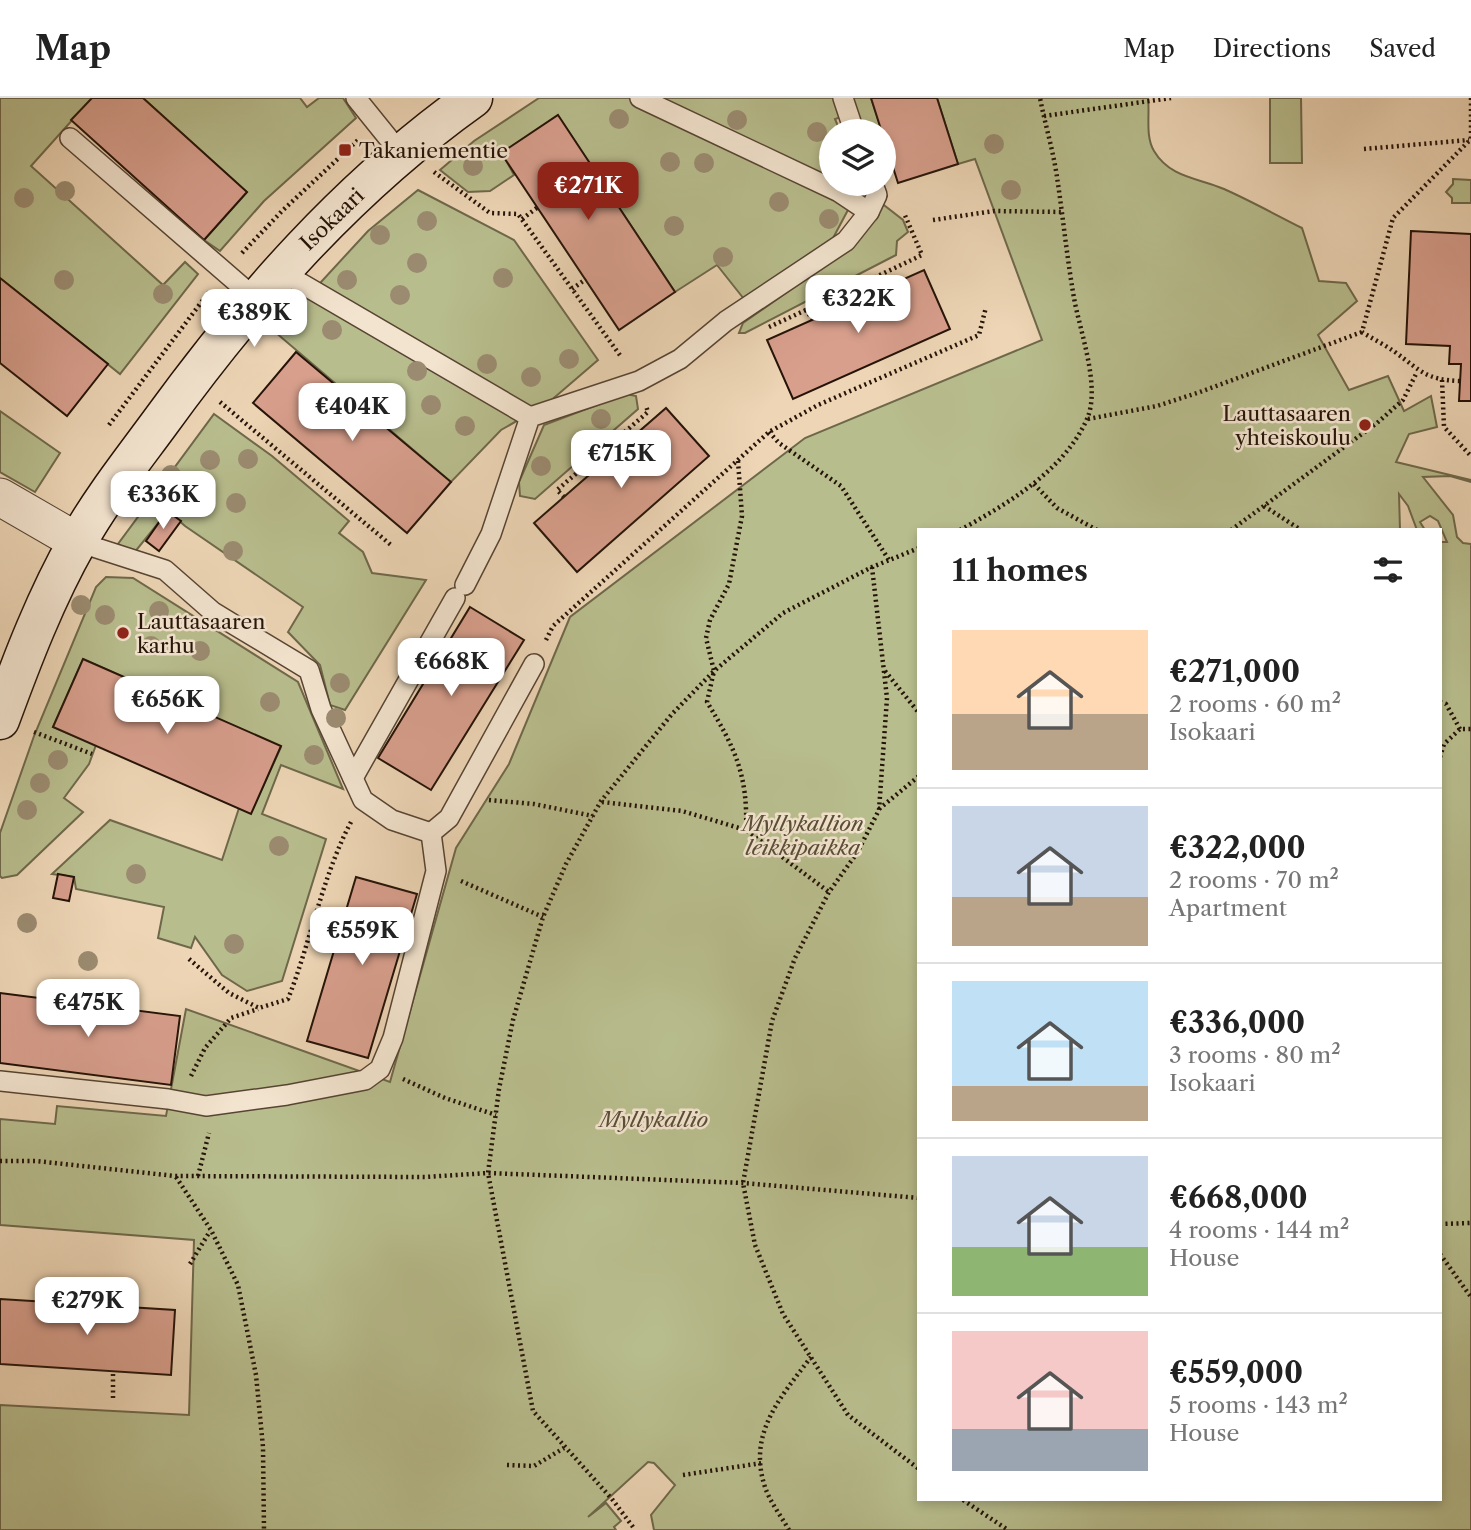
<!DOCTYPE html>
<meta charset="utf-8">
<style>
:root{--surface:#fff;--page:#f2f2f2;--text:#222;--muted:#767676;--line:#e0e0e0;--accent:#8f2418}
body{margin:0;font-family:"Libre Caslon Text",serif;background:var(--page);color:var(--text);height:100vh;display:flex;flex-direction:column;font-size:26px;white-space:nowrap}
*{box-sizing:border-box;margin:0}
p{font-size:23px;color:var(--muted)}
.icon{flex:none;width:38px;height:38px;fill:none;stroke:currentColor;stroke-width:2;stroke-linecap:round;stroke-linejoin:round}
.map{position:relative;flex:1;overflow:hidden}
.drawer{position:absolute;left:917px;top:430px;width:525px;height:973px;display:flex;flex-direction:column;background:var(--surface);border-radius:0px;box-shadow:0 4px 10px #0003}
.drawer>*{flex:none}
.buttons{position:absolute;left:819px;top:21px;display:grid;gap:14px}
.buttons a{display:grid;place-items:center;width:77px;height:77px;border-radius:50%;background:var(--surface);box-shadow:0 4px 10px #0003;font-size:35px}
.price{position:absolute;translate:-50% -60px;padding:0 16px;border-radius:14px;background:#fff;color:#222;font-size:23px;line-height:46px;filter:drop-shadow(0 2px 4px #0008)}
.price::after{content:'';position:absolute;left:50%;top:42px;width:21px;height:16px;margin-left:-10px;background:inherit;clip-path:polygon(0 0,100% 0,50% 100%)}
.price.current{background:var(--accent);color:#fff}
ul{padding:0;list-style:none}
li{display:flex;align-items:center;gap:21px;height:175px;padding:0 35px}
li+li{border-top:2px solid var(--line)}
li span{display:grid;place-items:center;flex:none;width:196px;height:140px;border-radius:0px;color:#555}
li>.icon{margin-inline-start:auto}
span .icon{width:84px;height:84px;fill:#fffc;stroke-width:1}
li b{font-size:30px}
h2{display:flex;justify-content:space-between;align-items:center;height:84px;padding:0 35px;font-size:30px}
header{display:flex;align-items:center;gap:42px;box-sizing:border-box;height:98px;padding:0 35px;background:var(--surface);border-bottom:2px solid var(--line)}
header strong{font-size:33px}
nav{display:flex;gap:38px;margin-inline-start:auto;font-size:24px}
.map>svg:first-child{display:block}
.green{fill:#b8bd8d;stroke:#6e684a;stroke-width:2;fill-rule:evenodd}
.building{fill:#d89f8d;stroke:#251308;stroke-width:2}
.lines{fill:none;stroke-linecap:round;stroke-linejoin:round}
.lane-casing{stroke:#574433;stroke-width:22}
.street-casing{stroke:#574433;stroke-width:39}
.secondary-casing{stroke:#251308;stroke-width:41}
.path{stroke:#251308;stroke-width:4.5;stroke-dasharray:2 3.5;stroke-linecap:butt}
.lane{stroke:#f3e4cf;stroke-width:19}
.street{stroke:#f3e4cf;stroke-width:37}
.secondary{stroke:#f3e4cf;stroke-width:38}
.tree{fill:#9b8b70}
.poi-dot{fill:#8f2418;stroke:#f3e4cf;stroke-width:2.5}
.labels{text-anchor:middle;dominant-baseline:central;stroke-width:5;stroke-linejoin:round;paint-order:stroke}
.poi-label{font-size:21px;fill:#251308;stroke:#f3e4cf;text-anchor:start}
.street-label{font-size:21px;fill:#251308;stroke:#f3e4cf}
.park-label{font-size:21px;font-style:italic;fill:#584e37;stroke:#f3e4cf}
</style>
<header>
<strong>Map</strong>
<nav><a>Map</a><a>Directions</a><a>Saved</a></nav>
</header>
<div class="map">
<svg width="1471" height="1432" viewBox="0 0 1471 1432">
<rect width="100%" height="100%" fill="#edd5b5"/>
<filter id="stains"><feTurbulence type="fractalNoise" baseFrequency=".00286" numOctaves="4"/><feColorMatrix values="0 0 0 0 .2 0 0 0 0 .09 0 0 0 0 .02 0 0 0 .5 -.17"/></filter>
<radialGradient id="worn" r=".72"><stop offset=".6" stop-color="#630" stop-opacity="0"/><stop offset="1" stop-color="#630" stop-opacity=".3"/></radialGradient>
<!-- green -->
<g class="green">
<polygon points="0,0 92,0 31,68 163,187 185,164 198,176 120,276 0,180"/>
<polygon points="143,0 300,0 307,9 319,0 343,0 356,20 264,103 220,153 204,142 247,94"/>
<polygon points="539,0 834,0 841,19 835,21 840,33 831,33 831,86 857,86 849,110 832,142 744,201 717,167 675,194 558,18 502,55 514,77 490,93 468,94 440,72 474,43"/>
<polygon points="851,0 871,0 882,33 862,33"/>
<path d="M937,0H1148C1150,17 1145,38 1154,53C1170,80 1199,80 1224,91C1251,103 1276,117 1302,130L1319,183L1346,185L1357,203L1318,237L1349,292L1388,278L1404,313L1431,298L1437,329L1409,336L1396,364L1471,382V384L1450,378L1423,379L1453,417L1457,439L1463,445L1471,446V1432H654L651,1417L675,1387L654,1365L648,1364L588,1419L606,1405L621,1423L614,1429L616,1432H0V1307L189,1317L194,1142L0,1127V1021L55,1026L57,1008L166,1018L186,911L390,984L456,750L509,666L570,519L805,340L1042,242L975,61L958,66ZM1399,396L1408,408L1417,432H1425L1420,424L1430,418L1438,423L1447,444H1440V1402H919V432H1400Z"/>
<polygon points="1270,0 1301,0 1302,65 1270,65"/>
<polygon points="1453,81 1471,82 1471,105 1452,105 1452,100 1446,94 1453,86"/>
<polygon points="418,92 514,142 598,262 548,305 501,332 451,384 275,234 368,133"/>
<polygon points="880,104 903,122 908,134 897,143 896,157 745,235 739,235 743,225 853,148"/>
<polygon points="626,296 636,298 638,311 535,401 520,398 519,384 544,327"/>
<polygon points="0,313 60,355 35,394 0,374"/>
<polygon points="214,316 272,358 349,423 339,435 363,454 372,475 426,482 345,612 330,607 320,567 288,534 303,509 185,428 168,413 134,455 118,446"/>
<polygon points="106,479 133,480 298,584 343,691 281,667 262,716 326,741 282,883 247,893 222,877 195,839 191,850 158,840 164,809 76,791 74,779 52,776 110,722 222,762 239,710 251,715 281,649 83,561 53,629 96,647 89,666 64,700 83,714 17,777 2,780 0,778 0,735 34,638 96,489"/>
</g>
<!-- building -->
<g class="building">
<polygon points="92,0 143,0 247,94 204,142 71,22"/>
<polygon points="871,0 937,0 958,66 898,85"/>
<polygon points="558,17 675,194 619,232 501,55"/>
<polygon points="1411,133 1471,136 1471,303 1459,303 1461,266 1449,266 1450,248 1406,246"/>
<polygon points="924,172 950,231 793,301 767,242"/>
<polygon points="0,180 108,266 67,318 0,265"/>
<polygon points="296,254 451,384 407,435 253,305"/>
<polygon points="666,310 709,358 577,474 534,425"/>
<polygon points="167,413 181,423 159,453 146,443"/>
<polygon points="470,509 524,542 431,692 378,660"/>
<polygon points="83,561 281,648 251,716 53,629"/>
<polygon points="58,776 74,779 69,803 53,800"/>
<polygon points="356,779 417,796 368,960 307,943"/>
<polygon points="0,895 180,918 171,987 0,965"/>
<polygon points="0,1201 175,1212 171,1277 0,1266"/>
</g>
<g class="lines">
<!-- lane casing -->
<g class="lane-casing">
<g id="lane">
<polyline points="356,0 402,57"/>
<polyline points="843,0 854,33"/>
<polyline points="70,40 256,201"/>
<polyline points="869,114 877,97 873,86"/>
<polyline points="280,173 530,319"/>
<polyline points="78,444 165,472 213,514 309,572 321,611 363,702 392,722 431,735"/>
<polyline points="465,487 491,436 530,319 639,283 680,261 726,223 846,143 869,114 839,94 640,0"/>
<polyline points="353,680 455,500"/>
<polyline points="0,983 168,1001 206,1008 287,997 365,982 380,971 393,940 436,773 431,735 449,720 534,566"/>
</g>
</g>
<!-- street casing -->
<g class="street-casing">
<polyline id="street" points="0,399 78,444"/>
</g>
<!-- secondary casing -->
<g class="secondary-casing">
<path id="secondary" d="M0,622C22,562 46,499 78,443C101,402 131,364 159,326C248,203 348,89 473,0"/>
</g>
<!-- path -->
<g class="path">
<polyline points="1471,0 1471,42"/>
<polyline points="1044,18 1171,0"/>
<polyline points="1364,51 1469,42"/>
<polyline points="434,74 490,115 518,116 622,260"/>
<polyline points="522,121 538,109"/>
<polyline points="933,122 994,113 1062,114"/>
<polyline points="242,155 282,113 358,42"/>
<polyline points="870,182 874,195"/>
<polyline points="572,191 586,181"/>
<polyline points="813,222 806,212 922,157 904,115"/>
<polyline points="769,229 806,212"/>
<polyline points="1442,282 1444,329 1471,358"/>
<path d="M1460,283C1426,282 1421,273 1395,254C1385,247 1373,241 1362,234L1393,120L1470,42"/>
<polyline points="220,304 391,447"/>
<polyline points="1088,321 1157,308 1200,294 1362,234"/>
<polyline points="109,327 209,194"/>
<polyline points="769,334 779,345 841,388 889,462"/>
<path d="M738,363L742,418L729,486L710,522L706,540L714,573L707,604C735,650 748,677 746,732"/>
<polyline points="1034,386 1057,410 1097,432"/>
<polyline points="564,399 557,392 648,314 646,308"/>
<polyline points="1264,408 1301,432"/>
<path d="M960,432C1007,406 1064,373 1087,321C1101,289 1080,234 1074,200C1067,160 1063,119 1057,79C1053,52 1045,26 1040,0"/>
<polyline points="1231,432 1377,325 1403,302 1417,274"/>
<polyline points="872,469 887,600 879,712 857,755 829,794 795,860 772,923 743,1085 755,1147 783,1216 848,1317 919,1371"/>
<polyline points="546,542 553,528 769,334 818,307 979,237 986,209"/>
<polyline points="885,573 919,615"/>
<polyline points="1440,604 1446,606 1460,631"/>
<polyline points="34,634 92,656"/>
<polyline points="1440,659 1444,646 1460,631 1471,631"/>
<polyline points="489,702 534,706 593,718"/>
<polyline points="602,704 682,713 746,732 829,794"/>
<polyline points="879,711 919,678"/>
<polyline points="461,783 543,819"/>
<path d="M189,861L229,895L259,910L288,901C311,843 322,779 351,724"/>
<polyline points="191,978 205,950 231,920 258,911"/>
<polyline points="403,981 445,1000 496,1017"/>
<polyline points="0,1063 36,1063 175,1078 425,1079 488,1075 743,1085 919,1100"/>
<polyline points="198,1078 209,1035"/>
<polyline points="176,1079 211,1132 238,1187 256,1277 263,1349 264,1432"/>
<polyline points="1440,1126 1471,1125"/>
<polyline points="1440,1156 1471,1199"/>
<polyline points="190,1166 210,1133"/>
<polyline points="113,1300 113,1273"/>
<polyline points="507,1367 534,1368 564,1350"/>
<polyline points="683,1377 762,1365"/>
<polyline points="963,1402 1008,1432"/>
<polyline points="633,1429 612,1401 533,1313 488,1075 499,991 513,922 543,819 566,766 601,703 672,616 714,573 783,515 872,469 919,450"/>
<path d="M789,1432C781,1418 770,1404 765,1389C747,1335 781,1299 811,1259"/>
</g>
<!-- lane -->
<use href="#lane" class="lane"/>
<!-- street -->
<use href="#street" class="street"/>
<!-- secondary -->
<use href="#secondary" class="secondary"/>
</g>
<!-- trees -->
<g class="tree">
<circle cx="619" cy="21" r="10"/>
<circle cx="737" cy="22" r="10"/>
<circle cx="817" cy="34" r="10"/>
<circle cx="994" cy="46" r="10"/>
<circle cx="670" cy="64" r="10"/>
<circle cx="704" cy="65" r="10"/>
<circle cx="473" cy="68" r="10"/>
<circle cx="1011" cy="92" r="10"/>
<circle cx="65" cy="93" r="10"/>
<circle cx="24" cy="100" r="10"/>
<circle cx="779" cy="104" r="10"/>
<circle cx="829" cy="121" r="10"/>
<circle cx="427" cy="123" r="10"/>
<circle cx="674" cy="128" r="10"/>
<circle cx="380" cy="137" r="10"/>
<circle cx="723" cy="159" r="10"/>
<circle cx="417" cy="165" r="10"/>
<circle cx="503" cy="180" r="10"/>
<circle cx="64" cy="182" r="10"/>
<circle cx="347" cy="182" r="10"/>
<circle cx="163" cy="196" r="10"/>
<circle cx="400" cy="197" r="10"/>
<circle cx="293" cy="223" r="10"/>
<circle cx="332" cy="232" r="10"/>
<circle cx="569" cy="261" r="10"/>
<circle cx="487" cy="266" r="10"/>
<circle cx="417" cy="273" r="10"/>
<circle cx="531" cy="279" r="10"/>
<circle cx="431" cy="307" r="10"/>
<circle cx="601" cy="321" r="10"/>
<circle cx="465" cy="328" r="10"/>
<circle cx="248" cy="361" r="10"/>
<circle cx="210" cy="362" r="10"/>
<circle cx="541" cy="368" r="10"/>
<circle cx="171" cy="377" r="10"/>
<circle cx="198" cy="405" r="10"/>
<circle cx="236" cy="405" r="10"/>
<circle cx="233" cy="453" r="10"/>
<circle cx="81" cy="507" r="10"/>
<circle cx="159" cy="513" r="10"/>
<circle cx="105" cy="517" r="10"/>
<circle cx="151" cy="548" r="10"/>
<circle cx="200" cy="553" r="10"/>
<circle cx="340" cy="585" r="10"/>
<circle cx="270" cy="604" r="10"/>
<circle cx="336" cy="620" r="10"/>
<circle cx="314" cy="657" r="10"/>
<circle cx="58" cy="662" r="10"/>
<circle cx="40" cy="685" r="10"/>
<circle cx="27" cy="712" r="10"/>
<circle cx="279" cy="748" r="10"/>
<circle cx="136" cy="776" r="10"/>
<circle cx="27" cy="825" r="10"/>
<circle cx="234" cy="846" r="10"/>
<circle cx="88" cy="863" r="10"/>
</g>
<!-- markers -->
<g class="poi-dot">
<rect x="338" y="45" width="14" height="14" rx="3.5"/>
<circle cx="1365" cy="327" r="7"/>
<circle cx="123" cy="535" r="7"/>
</g>
<g class="labels">
<!-- poi labels -->
<g class="poi-label">
<text x="359" y="52">Takaniementie</text>
<text x="1351" y="315" text-anchor="end">Lauttasaaren<tspan x="1351" dy="24">yhteiskoulu</tspan></text>
<text x="137" y="523">Lauttasaaren<tspan x="137" dy="24">karhu</tspan></text>
</g>
<!-- street labels -->
<g class="street-label">
<text transform="translate(332 121) rotate(-44)">Isokaari</text>
</g>
<!-- park labels -->
<g class="park-label">
<text x="803" y="725">Myllykallion<tspan x="803" dy="24">leikkipaikka</tspan></text>
<text x="654" y="1021">Myllykallio</text>
</g>
</g>
<rect width="100%" height="100%" filter="url(#stains)"/>
<rect width="100%" height="100%" fill="url(#worn)"/>
</svg>
<div class="buttons">
<a><svg class="icon" aria-label="layers" viewBox="0 0 24 24"><path d="M12 4l9 5-9 5-9-5zM3 14l9 5 9-5"/></svg></a>
</div>
<b class="price current" style="left:588px;top:124px">€271K</b>
<b class="price" style="left:858px;top:237px">€322K</b>
<b class="price" style="left:254px;top:251px">€389K</b>
<b class="price" style="left:352px;top:345px">€404K</b>
<b class="price" style="left:621px;top:392px">€715K</b>
<b class="price" style="left:163px;top:433px">€336K</b>
<b class="price" style="left:451px;top:600px">€668K</b>
<b class="price" style="left:167px;top:638px">€656K</b>
<b class="price" style="left:362px;top:869px">€559K</b>
<b class="price" style="left:88px;top:941px">€475K</b>
<b class="price" style="left:87px;top:1239px">€279K</b>
<section class="drawer">
<h2>11 homes<svg class="icon" aria-label="filters" viewBox="0 0 24 24"><path d="M4 7h16M4 17h16"/><circle cx="9" cy="7" r="2"/><circle cx="15" cy="17" r="2"/></svg></h2>
<ul>
<li><span style="background:linear-gradient(#ffd9b3 60%,#b9a48a 0)"><svg class="icon" aria-label="home" viewBox="0 0 24 24"><path d="M3 11l9-7 9 7M6 9v11h12V9"/></svg></span><div><b>€271,000</b><p>2 rooms · 60 m²</p><p>Isokaari</p></div></li>
<li><span style="background:linear-gradient(#c9d6e8 65%,#b9a48a 0)"><svg class="icon" aria-label="home" viewBox="0 0 24 24"><path d="M3 11l9-7 9 7M6 9v11h12V9"/></svg></span><div><b>€322,000</b><p>2 rooms · 70 m²</p><p>Apartment</p></div></li>
<li><span style="background:linear-gradient(#bfe0f5 75%,#b9a48a 0)"><svg class="icon" aria-label="home" viewBox="0 0 24 24"><path d="M3 11l9-7 9 7M6 9v11h12V9"/></svg></span><div><b>€336,000</b><p>3 rooms · 80 m²</p><p>Isokaari</p></div></li>
<li><span style="background:linear-gradient(#c9d6e8 65%,#8fb573 0)"><svg class="icon" aria-label="home" viewBox="0 0 24 24"><path d="M3 11l9-7 9 7M6 9v11h12V9"/></svg></span><div><b>€668,000</b><p>4 rooms · 144 m²</p><p>House</p></div></li>
<li><span style="background:linear-gradient(#f6c9c9 70%,#9aa5b1 0)"><svg class="icon" aria-label="home" viewBox="0 0 24 24"><path d="M3 11l9-7 9 7M6 9v11h12V9"/></svg></span><div><b>€559,000</b><p>5 rooms · 143 m²</p><p>House</p></div></li>
</ul>
</section>
</div>
